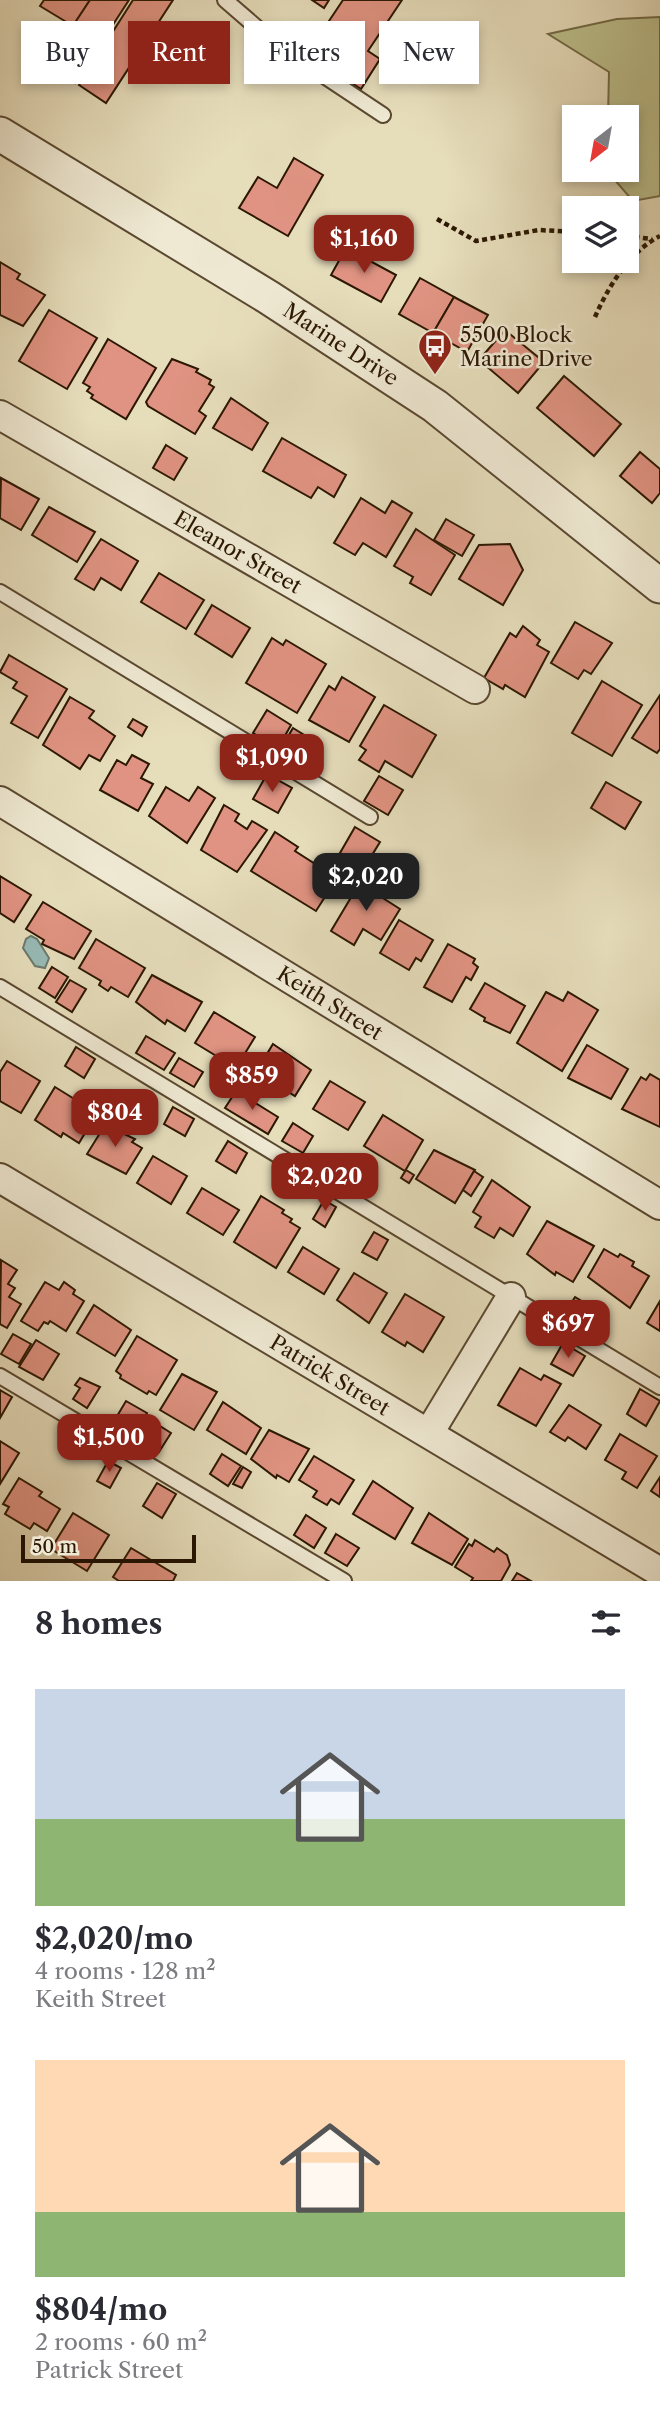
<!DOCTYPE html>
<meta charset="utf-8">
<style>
:root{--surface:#fff;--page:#f7f7f7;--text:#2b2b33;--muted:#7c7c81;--accent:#8f2418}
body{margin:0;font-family:"Libre Caslon Text",serif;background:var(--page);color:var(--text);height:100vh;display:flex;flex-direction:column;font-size:26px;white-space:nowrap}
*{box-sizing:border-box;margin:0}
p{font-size:23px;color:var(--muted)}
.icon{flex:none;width:38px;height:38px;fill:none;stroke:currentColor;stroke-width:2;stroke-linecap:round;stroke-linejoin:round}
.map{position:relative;height:1581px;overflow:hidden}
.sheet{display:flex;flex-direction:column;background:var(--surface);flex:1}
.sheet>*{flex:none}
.hud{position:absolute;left:21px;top:21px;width:620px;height:63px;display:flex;gap:14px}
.needle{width:46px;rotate:211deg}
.tools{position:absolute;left:562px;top:105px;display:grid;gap:14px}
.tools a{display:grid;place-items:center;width:77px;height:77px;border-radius:0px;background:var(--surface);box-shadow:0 4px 10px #0003;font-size:35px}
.scale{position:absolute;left:21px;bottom:18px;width:175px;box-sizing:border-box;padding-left:7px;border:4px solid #2b1702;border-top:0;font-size:19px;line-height:24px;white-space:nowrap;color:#2b1702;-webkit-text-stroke:5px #efe9d3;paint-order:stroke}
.price{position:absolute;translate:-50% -60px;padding:0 16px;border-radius:14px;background:var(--accent);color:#fff;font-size:23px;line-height:46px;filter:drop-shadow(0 2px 4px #0008)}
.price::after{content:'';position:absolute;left:50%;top:42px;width:21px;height:16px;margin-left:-10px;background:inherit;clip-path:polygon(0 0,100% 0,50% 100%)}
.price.current{background:#222;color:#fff}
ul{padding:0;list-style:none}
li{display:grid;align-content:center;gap:14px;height:371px;padding:0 35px}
li span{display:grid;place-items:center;height:217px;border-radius:0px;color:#555}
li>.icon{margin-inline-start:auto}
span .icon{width:126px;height:126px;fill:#fffc;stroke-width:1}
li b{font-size:30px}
h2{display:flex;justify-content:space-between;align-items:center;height:84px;padding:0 35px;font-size:30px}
.pill{padding:0 24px;border-radius:0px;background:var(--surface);box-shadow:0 4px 10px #0003;font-size:24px;line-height:63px}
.pill.current{background:var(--accent);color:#fff}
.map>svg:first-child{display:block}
.green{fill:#bcbf8c;stroke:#746b47;stroke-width:2}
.water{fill:#97bbb6;stroke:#6c796e;stroke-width:2}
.building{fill:#e09382;stroke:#2b1702;stroke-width:2}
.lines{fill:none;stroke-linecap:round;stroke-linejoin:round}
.service-casing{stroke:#5a4830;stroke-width:18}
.minor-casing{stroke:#5a4830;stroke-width:32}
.tertiary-casing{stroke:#5a4830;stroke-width:37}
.path{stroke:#2b1702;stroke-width:4.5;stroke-dasharray:5 3.5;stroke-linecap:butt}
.service{stroke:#efe9d3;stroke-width:14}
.minor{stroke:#efe9d3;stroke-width:28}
.tertiary{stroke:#efe9d3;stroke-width:33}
.labels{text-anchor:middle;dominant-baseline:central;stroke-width:5;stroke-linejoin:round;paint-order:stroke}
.poi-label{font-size:21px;fill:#2b1702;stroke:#efe9d3;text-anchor:start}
.street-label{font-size:21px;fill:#2b1702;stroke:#efe9d3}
</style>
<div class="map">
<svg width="660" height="1581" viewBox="0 0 660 1581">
<rect width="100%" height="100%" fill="#e6ddbb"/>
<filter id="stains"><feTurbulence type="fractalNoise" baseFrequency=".00286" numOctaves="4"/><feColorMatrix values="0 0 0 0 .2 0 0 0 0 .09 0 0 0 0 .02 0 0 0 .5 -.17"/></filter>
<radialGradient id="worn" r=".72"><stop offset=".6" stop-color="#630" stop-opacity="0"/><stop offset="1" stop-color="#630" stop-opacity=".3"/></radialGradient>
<!-- green -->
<polygon class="green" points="660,17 660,196 633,201 606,170 626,170 626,117 608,117 609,72 548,34 617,19"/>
<!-- water -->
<polygon class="water" points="31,936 37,939 49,958 45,968 35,966 23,948 26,939"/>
<!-- building -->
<g class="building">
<polygon points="44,0 90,0 73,26 40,6"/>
<polygon points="90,0 129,0 75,83 47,65"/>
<polygon points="133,0 173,0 106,103 79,85"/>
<polygon points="312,0 329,0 324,8"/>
<polygon points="343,0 402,0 368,51 380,59 361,89 307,54"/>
<polygon points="294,158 323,175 288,236 239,208 258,177 277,188"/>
<polygon points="346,248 396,275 381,302 331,275"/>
<polygon points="0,262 20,274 17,279 45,295 23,326 0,315"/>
<polygon points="420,278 454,297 433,333 399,314"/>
<polygon points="454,297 488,315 467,352 433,333"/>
<polygon points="49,310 97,338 67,389 19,361"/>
<polygon points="505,330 544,362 518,393 479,360"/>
<polygon points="108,339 156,368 126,419 91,398 93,395 87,391 90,387 83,383"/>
<polygon points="172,359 198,369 196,372 211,380 209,384 214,387 199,411 206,416 195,434 148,406 146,402"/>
<polygon points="564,376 621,424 594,456 537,408"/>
<polygon points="231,398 268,423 252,450 213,428"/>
<polygon points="282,438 346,475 334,497 318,487 311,498 263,471"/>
<polygon points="166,445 187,458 174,480 153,468"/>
<polygon points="640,452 660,469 660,493 652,503 620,476"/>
<polygon points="1,478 39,499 21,530 0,518"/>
<polygon points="361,498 385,513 392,501 412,513 386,557 363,543 355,555 334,543"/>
<polygon points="49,507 95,532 77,562 32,535"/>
<polygon points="446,519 474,535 462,556 434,540"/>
<polygon points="416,529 455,555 431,595 410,583 413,577 394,566"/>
<polygon points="101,539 138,561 121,590 101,578 94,590 75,579"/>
<polygon points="510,544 523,570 503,605 459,579 479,545"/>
<polygon points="159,573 204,600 186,629 141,602"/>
<polygon points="212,605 250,628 232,657 195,634"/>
<polygon points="575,622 612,643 591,674 584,670 578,679 551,663"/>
<polygon points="523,626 540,640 537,645 549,652 525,697 505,685 503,689 484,678 510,633 516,637"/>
<polygon points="272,638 283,645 286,640 326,664 297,713 246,683"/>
<polygon points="9,655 67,689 38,738 11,723 27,696 13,688 17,682 0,672"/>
<polygon points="342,677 375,697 349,742 309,720 329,686 335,690"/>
<polygon points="602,681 642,705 612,756 572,733"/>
<polygon points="660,695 660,749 657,753 632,738"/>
<polygon points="70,697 94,711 89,718 115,736 100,761 89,755 80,769 43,745"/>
<polygon points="384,705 436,735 412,777 385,761 379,772 359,760 366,750 360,746"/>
<polygon points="267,710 291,725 278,748 253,733"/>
<polygon points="133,719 147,727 142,736 128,727"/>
<polygon points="293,728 314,741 302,762 280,750"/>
<polygon points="132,755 149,764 141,778 153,784 138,811 100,790 117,760 126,765"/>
<polygon points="267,774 292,788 278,813 253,799"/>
<polygon points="379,776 403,790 388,815 364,801"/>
<polygon points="606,782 641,802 625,829 591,808"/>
<polygon points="166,787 189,801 198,787 215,798 187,843 149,816"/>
<polygon points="224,805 239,814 235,821 247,829 252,821 267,830 237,872 201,850"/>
<polygon points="355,827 380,842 364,868 340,853"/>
<polygon points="275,832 298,847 295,851 337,878 316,911 251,871"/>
<polygon points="365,874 381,884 375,893 400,909 381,940 363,929 354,945 331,931"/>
<polygon points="0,876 31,895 14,922 0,913"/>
<polygon points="43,902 91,931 74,959 42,944 44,940 26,929"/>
<polygon points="399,920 433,940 421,961 416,958 409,970 380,953"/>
<polygon points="96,939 145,968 128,997 111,987 108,991 99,985 101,981 79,968"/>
<polygon points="448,944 475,959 473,963 478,967 471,980 466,977 452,1002 424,987"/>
<polygon points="52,967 68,977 55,998 39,988"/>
<polygon points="152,975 202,1002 185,1031 167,1020 165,1024 136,1002"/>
<polygon points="70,980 86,989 72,1012 56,1002"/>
<polygon points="485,983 525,1006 510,1033 484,1021 485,1018 470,1009"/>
<polygon points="546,992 563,1001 568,992 598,1010 562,1071 517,1043"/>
<polygon points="214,1012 255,1037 236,1068 195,1043"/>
<polygon points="146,1036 175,1053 164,1070 136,1053"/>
<polygon points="273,1044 311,1070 295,1096 256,1072"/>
<polygon points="587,1045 628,1069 611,1099 568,1078"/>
<polygon points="76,1047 95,1059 84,1078 65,1066"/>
<polygon points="179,1058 203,1072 194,1087 170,1073"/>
<polygon points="7,1061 40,1081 21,1113 0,1101 0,1072"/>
<polygon points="650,1074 660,1080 660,1127 622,1109 641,1077 646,1080"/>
<polygon points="330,1081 365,1102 348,1130 313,1109"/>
<polygon points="55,1087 97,1113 79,1143 63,1133 61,1137 35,1120"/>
<polygon points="236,1091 278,1117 268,1134 225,1108"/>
<polygon points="173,1107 194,1119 185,1136 164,1124"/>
<polygon points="383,1115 423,1140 405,1171 364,1146"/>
<polygon points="293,1123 313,1136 303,1153 282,1141"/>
<polygon points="105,1125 135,1139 132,1142 142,1148 126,1174 87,1154"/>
<polygon points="228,1141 247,1153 236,1173 216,1161"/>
<polygon points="434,1150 475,1170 455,1203 416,1179"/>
<polygon points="153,1156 187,1176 171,1204 137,1183"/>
<polygon points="350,1156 371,1169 358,1188 338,1176"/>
<polygon points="406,1170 414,1175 409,1183 401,1178"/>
<polygon points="474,1171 483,1177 471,1196 463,1190"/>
<polygon points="492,1180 530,1207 513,1236 500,1228 494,1238 475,1227 481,1217 473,1212"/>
<polygon points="202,1188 239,1210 223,1235 187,1213"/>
<polygon points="261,1196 284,1210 282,1213 292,1219 290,1222 300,1228 276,1268 234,1242"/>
<polygon points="324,1200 336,1207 325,1227 313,1219"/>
<polygon points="547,1221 594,1246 573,1282 556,1272 555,1275 527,1254"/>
<polygon points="374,1232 388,1240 377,1260 362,1252"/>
<polygon points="303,1247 339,1269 324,1294 288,1272"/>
<polygon points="604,1249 618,1257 620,1254 634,1262 632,1266 649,1276 630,1308 588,1277"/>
<polygon points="1,1260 17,1270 8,1284 15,1288 9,1297 21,1304 7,1328 0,1324"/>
<polygon points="354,1273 387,1293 369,1323 337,1300"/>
<polygon points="45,1282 59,1290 64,1282 75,1290 73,1294 84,1301 66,1331 50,1321 48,1324 44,1322 38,1331 21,1321"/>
<polygon points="405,1294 444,1317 423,1352 407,1342 405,1346 382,1332"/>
<polygon points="575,1297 605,1315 594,1333 564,1315"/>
<polygon points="660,1301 660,1331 647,1323"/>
<polygon points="94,1305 131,1330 115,1356 77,1333"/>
<polygon points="13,1334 31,1344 19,1364 1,1354"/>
<polygon points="137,1336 177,1360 156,1395 149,1391 147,1394 120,1378 121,1375 116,1371"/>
<polygon points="36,1340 59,1354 43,1380 19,1367"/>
<polygon points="563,1343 585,1356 573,1376 551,1364"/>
<polygon points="520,1368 541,1380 544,1375 561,1384 536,1426 498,1405"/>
<polygon points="182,1374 217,1392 194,1430 160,1410"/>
<polygon points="80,1378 100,1387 87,1408 73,1399 80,1388 75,1385"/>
<polygon points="640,1389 660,1401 646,1426 627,1414"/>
<polygon points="0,1390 12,1397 0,1418"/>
<polygon points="126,1401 147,1413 134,1435 113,1423"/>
<polygon points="223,1402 261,1428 246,1454 207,1430"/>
<polygon points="569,1405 601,1425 586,1449 568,1437 565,1441 550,1432"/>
<polygon points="149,1419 171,1433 159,1452 137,1439"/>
<polygon points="269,1430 309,1449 289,1482 277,1475 276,1478 251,1459"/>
<polygon points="620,1434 657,1456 637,1488 622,1479 626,1472 605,1460"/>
<polygon points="0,1441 19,1453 0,1484"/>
<polygon points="222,1454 241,1466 228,1486 210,1474"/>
<polygon points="314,1456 354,1480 339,1504 331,1499 327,1505 313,1497 317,1491 299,1480"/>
<polygon points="108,1461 121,1468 110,1488 97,1481"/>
<polygon points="243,1467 251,1472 242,1488 233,1484"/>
<polygon points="660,1477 660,1497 651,1491"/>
<polygon points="19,1478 42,1492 39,1496 60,1509 47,1531 34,1523 30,1529 5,1514 9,1507 3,1504"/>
<polygon points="373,1481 413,1508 395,1539 353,1514"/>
<polygon points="157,1483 176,1494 162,1518 143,1506"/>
<polygon points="73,1513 109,1535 87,1571 51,1549"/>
<polygon points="429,1513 468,1539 452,1565 412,1543"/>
<polygon points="306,1515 326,1528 314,1548 294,1535"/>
<polygon points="336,1534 359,1548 347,1566 325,1553"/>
<polygon points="475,1540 494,1552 497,1548 507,1555 510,1565 501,1581 471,1581 473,1578 455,1567 469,1544 472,1546"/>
<polygon points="131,1548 176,1575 173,1581 119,1581 113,1577"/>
<polygon points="517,1573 531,1581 512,1581"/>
</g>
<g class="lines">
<!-- service casing -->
<g class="service-casing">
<g id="service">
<polyline points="225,0 276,44 383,115"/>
<polyline points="0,592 370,817"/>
<polyline points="0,987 660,1387"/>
<polyline points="0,1376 344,1581"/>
</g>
</g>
<!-- minor casing -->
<g class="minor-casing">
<g id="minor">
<polyline points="0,415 475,689"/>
<polyline points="0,801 660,1205"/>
<polyline points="0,1178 660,1572"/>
<polyline points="429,1433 511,1297"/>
</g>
</g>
<!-- tertiary casing -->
<g class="tertiary-casing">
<polyline id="tertiary" points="0,134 268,297 435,406 660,586"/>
</g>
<!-- path -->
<g class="path">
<polyline points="437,219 476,241 539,230 574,232"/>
<polyline points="626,236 652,239"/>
<path d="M595,317C608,287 630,251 660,236"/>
</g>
<!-- service -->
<use href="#service" class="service"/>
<!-- minor -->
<use href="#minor" class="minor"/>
<!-- tertiary -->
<use href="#tertiary" class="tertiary"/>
</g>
<!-- icons -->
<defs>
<g id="bus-pin" transform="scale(1.75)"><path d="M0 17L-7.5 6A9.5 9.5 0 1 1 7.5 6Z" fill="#8f2418" stroke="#efe9d3"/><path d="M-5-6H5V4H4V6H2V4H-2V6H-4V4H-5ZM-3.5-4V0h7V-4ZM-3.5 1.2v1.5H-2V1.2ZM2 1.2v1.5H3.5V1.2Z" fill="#fff"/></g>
</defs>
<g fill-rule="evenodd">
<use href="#bus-pin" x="435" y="346"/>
</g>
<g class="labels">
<!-- poi labels -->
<g class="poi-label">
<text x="460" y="334">5500 Block<tspan x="460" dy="24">Marine Drive</tspan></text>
</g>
<!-- street labels -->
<g class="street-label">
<text transform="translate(341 344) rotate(33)">Marine Drive</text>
<text transform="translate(238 552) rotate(30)">Eleanor Street</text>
<text transform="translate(330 1003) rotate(32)">Keith Street</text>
<text transform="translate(330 1375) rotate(31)">Patrick Street</text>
</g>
</g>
<rect width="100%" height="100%" filter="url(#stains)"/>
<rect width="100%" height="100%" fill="url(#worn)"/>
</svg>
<div class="tools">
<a><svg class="needle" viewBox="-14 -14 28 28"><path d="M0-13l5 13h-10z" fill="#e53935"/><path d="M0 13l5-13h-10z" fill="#7c7c81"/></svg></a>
<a><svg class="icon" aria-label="layers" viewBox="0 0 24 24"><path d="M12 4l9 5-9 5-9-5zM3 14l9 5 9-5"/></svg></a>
</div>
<div class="scale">50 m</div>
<b class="price" style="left:364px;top:275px">$1,160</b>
<b class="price" style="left:272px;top:794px">$1,090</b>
<b class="price current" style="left:366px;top:913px">$2,020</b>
<b class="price" style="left:252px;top:1112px">$859</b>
<b class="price" style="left:115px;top:1149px">$804</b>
<b class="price" style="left:325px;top:1213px">$2,020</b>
<b class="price" style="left:568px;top:1360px">$697</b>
<b class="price" style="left:109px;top:1474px">$1,500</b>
<div class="hud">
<a class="pill">Buy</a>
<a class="pill current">Rent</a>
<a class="pill">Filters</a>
<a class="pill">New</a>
</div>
</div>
<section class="sheet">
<h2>8 homes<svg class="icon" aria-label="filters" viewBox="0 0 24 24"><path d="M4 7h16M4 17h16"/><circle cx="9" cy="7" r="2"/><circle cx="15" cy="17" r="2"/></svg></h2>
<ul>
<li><span style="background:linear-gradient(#c9d6e8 60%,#8fb573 0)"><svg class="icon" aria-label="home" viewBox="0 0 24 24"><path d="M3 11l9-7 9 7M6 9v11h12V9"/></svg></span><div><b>$2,020/mo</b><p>4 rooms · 128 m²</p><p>Keith Street</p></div></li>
<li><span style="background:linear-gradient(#ffd9b3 70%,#8fb573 0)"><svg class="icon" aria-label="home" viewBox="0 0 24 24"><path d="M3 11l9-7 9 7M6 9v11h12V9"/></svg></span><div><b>$804/mo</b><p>2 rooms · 60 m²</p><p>Patrick Street</p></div></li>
</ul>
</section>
